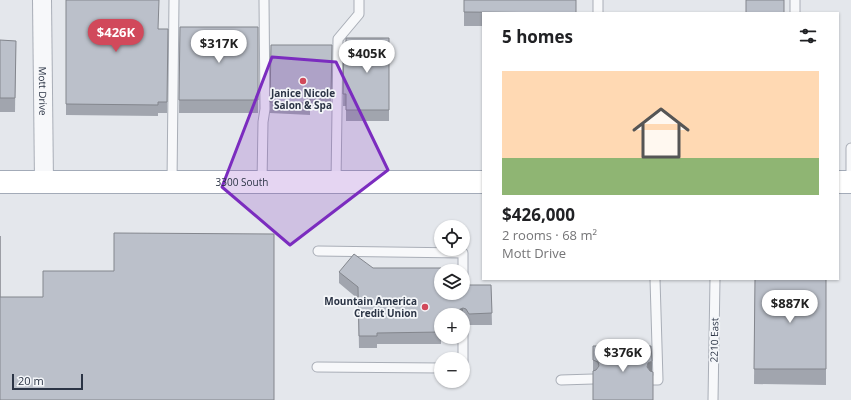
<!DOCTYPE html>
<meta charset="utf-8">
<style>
:root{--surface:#fff;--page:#f2f2f2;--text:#202124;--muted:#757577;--accent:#d1495b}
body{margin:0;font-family:"Open Sans",sans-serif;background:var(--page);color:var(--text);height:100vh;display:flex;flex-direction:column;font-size:15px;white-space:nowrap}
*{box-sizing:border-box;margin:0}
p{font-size:13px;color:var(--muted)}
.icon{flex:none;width:22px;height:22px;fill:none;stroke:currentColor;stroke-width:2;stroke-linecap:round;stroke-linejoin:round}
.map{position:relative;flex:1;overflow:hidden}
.panel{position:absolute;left:482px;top:12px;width:357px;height:268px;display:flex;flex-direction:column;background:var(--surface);border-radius:0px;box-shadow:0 1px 3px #0004}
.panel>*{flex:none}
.tools{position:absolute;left:434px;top:220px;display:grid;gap:8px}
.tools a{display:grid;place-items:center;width:36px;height:36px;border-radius:50%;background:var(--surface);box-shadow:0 1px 3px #0004;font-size:20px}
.scale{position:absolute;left:12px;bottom:10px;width:71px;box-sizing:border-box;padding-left:4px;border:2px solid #2b3445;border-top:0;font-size:11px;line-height:14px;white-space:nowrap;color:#2b3445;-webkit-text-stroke:3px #f4f6f9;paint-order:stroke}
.price{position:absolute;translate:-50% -34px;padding:0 9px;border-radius:14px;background:#fff;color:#222;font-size:13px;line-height:26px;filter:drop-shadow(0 1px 2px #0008)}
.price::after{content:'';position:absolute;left:50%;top:24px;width:12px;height:9px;margin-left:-6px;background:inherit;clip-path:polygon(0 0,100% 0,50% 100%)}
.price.selected{background:var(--accent);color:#fff}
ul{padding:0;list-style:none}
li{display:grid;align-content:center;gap:8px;height:212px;padding:0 20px}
li span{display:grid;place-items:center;height:124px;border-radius:0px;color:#555}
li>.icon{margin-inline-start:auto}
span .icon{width:72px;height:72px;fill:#fffc;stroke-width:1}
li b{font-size:17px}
h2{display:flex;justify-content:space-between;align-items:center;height:48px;padding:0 20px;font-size:17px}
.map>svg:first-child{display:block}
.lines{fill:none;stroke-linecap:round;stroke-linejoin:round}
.lane-casing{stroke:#a9aeb7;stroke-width:11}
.street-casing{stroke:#a9aeb7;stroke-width:20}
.primary-casing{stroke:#a3abb8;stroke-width:24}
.lane{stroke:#f7f8fa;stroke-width:9}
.street{stroke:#f7f8fa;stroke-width:18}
.primary{stroke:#fff;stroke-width:22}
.wall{fill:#a1a5ae}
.shaded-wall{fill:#83868d}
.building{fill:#bbc0ca;stroke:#83868d}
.marked{fill:#7b2cbf;fill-opacity:0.2;stroke:#7b2cbf;stroke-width:3;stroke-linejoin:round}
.poi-dot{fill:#d1495b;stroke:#f4f6f9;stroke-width:1.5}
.labels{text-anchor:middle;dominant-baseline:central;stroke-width:3.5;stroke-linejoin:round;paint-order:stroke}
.street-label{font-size:10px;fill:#2b3445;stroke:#f4f6f9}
.poi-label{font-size:10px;font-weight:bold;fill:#2b3445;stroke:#f4f6f9}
</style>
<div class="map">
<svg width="851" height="400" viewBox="0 0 851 400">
<rect width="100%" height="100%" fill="#e4e7ec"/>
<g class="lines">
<!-- lane casing -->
<g class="lane-casing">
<g id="lane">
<polyline points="795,0 795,13"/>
<polyline points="598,13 598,0"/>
<polyline points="172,182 174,0"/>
<polyline points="262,182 263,122 265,109 264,0"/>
<polyline points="336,182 338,39 359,14 359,0"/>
<polyline points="851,182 851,148"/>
<polyline points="318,251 463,253 463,296"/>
<polyline points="317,367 441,368"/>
<polyline points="463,368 463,325"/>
<polyline points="561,380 593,379"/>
<polyline points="653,380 658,380 655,279"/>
<polyline points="713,400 715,279"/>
</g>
</g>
<!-- street casing -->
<g class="street-casing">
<g id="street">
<path id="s1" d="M42,0L44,182"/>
</g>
</g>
<!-- primary casing -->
<g class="primary-casing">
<g id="primary">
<path id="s2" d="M0,182H483"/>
<polyline points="838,182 851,182"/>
</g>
</g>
<!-- lane -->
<use href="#lane" class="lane"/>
<!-- street -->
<use href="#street" class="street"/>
<!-- primary -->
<use href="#primary" class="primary"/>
</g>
<!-- wall -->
<g class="wall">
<polygon points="66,0 159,29 168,29 167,113 158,113 158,116 66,115"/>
<polygon points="464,0 576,13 483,13 483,26 464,26"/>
<polygon points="180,27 258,27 258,113 179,113"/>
<polygon points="389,38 389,121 346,121 346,106 343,106 344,46"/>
<polygon points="0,40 16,41 15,112 0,112"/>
<polygon points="271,45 332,45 331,106 310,106 310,115 270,113"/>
<polygon points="373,268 441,293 463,293 491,285 492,325 469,325 466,320 463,319 463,315 441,315 441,344 377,344 377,348 359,348 358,299 339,283 339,272"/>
<polygon points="755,279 826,279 826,385 754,384"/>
<polygon points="593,346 651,346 593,400"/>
</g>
<!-- shaded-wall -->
<g class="shaded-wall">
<polygon points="463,308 463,315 457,315 458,310"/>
<polygon points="652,361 652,374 647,367 648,363"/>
</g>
<!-- building -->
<g class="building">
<polygon points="66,0 159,0 158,29 168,29 167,102 158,102 158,105 66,104"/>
<polygon points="464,0 576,0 576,13 464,12"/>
<rect x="746" y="0" width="38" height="13"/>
<polygon points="180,27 258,27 258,100 179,100"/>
<polygon points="346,38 389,38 389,110 346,110 346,94 343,94 344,46 346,46"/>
<polygon points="0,40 16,41 15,98 0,98"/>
<polygon points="271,45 332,45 331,94 310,94 310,103 270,102"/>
<polygon points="114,233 274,234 274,400 0,400 0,236 0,297 43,297 43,271 114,271"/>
<polygon points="354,254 373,268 441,268 441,293 463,293 463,290 466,289 469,285 491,285 492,313 469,314 466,309 463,308 458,310 457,314 441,314 441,332 377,333 377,336 359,336 358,287 339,272"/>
<polygon points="755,279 826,279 826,369 754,369"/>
<polygon points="593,346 651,346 652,361 648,363 647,367 650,371 653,372 653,400 593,400 593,371 596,370 599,366 598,362 593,360"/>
</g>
<!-- marked area -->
<path class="marked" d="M272,57L336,62L388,170L290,245L222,187Z"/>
<!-- markers -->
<g class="poi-dot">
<circle cx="303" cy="81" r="4"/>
<circle cx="425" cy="307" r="4"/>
</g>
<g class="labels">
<!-- street labels -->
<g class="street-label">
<text stroke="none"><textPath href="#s1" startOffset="91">Mott Drive</textPath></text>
<text stroke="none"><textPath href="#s2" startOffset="242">3300 South</textPath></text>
<text transform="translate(714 340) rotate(-89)">2210 East</text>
</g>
<!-- poi labels -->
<g class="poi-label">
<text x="303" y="93">Janice Nicole<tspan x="303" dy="12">Salon &amp; Spa</tspan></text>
<text x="417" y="301" text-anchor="end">Mountain America<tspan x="417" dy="12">Credit Union</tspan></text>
</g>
</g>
</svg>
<div class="tools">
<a><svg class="icon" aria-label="locate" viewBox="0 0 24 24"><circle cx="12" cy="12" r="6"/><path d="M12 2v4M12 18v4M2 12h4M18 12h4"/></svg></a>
<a><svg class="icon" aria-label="layers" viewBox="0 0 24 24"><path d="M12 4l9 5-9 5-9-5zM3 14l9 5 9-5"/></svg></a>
<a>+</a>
<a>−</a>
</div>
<div class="scale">20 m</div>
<b class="price selected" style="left:116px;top:53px">$426K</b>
<b class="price" style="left:219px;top:64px">$317K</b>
<b class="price" style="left:367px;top:74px">$405K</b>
<b class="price" style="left:790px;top:324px">$887K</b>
<b class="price" style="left:623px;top:373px">$376K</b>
<section class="panel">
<h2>5 homes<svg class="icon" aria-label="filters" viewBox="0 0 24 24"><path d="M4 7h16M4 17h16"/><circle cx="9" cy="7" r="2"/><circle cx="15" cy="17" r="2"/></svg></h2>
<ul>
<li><span style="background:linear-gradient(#ffd9b3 70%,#8fb573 0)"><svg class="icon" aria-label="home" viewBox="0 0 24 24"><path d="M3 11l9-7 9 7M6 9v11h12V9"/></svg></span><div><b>$426,000</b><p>2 rooms · 68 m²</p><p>Mott Drive</p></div></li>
</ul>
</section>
</div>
